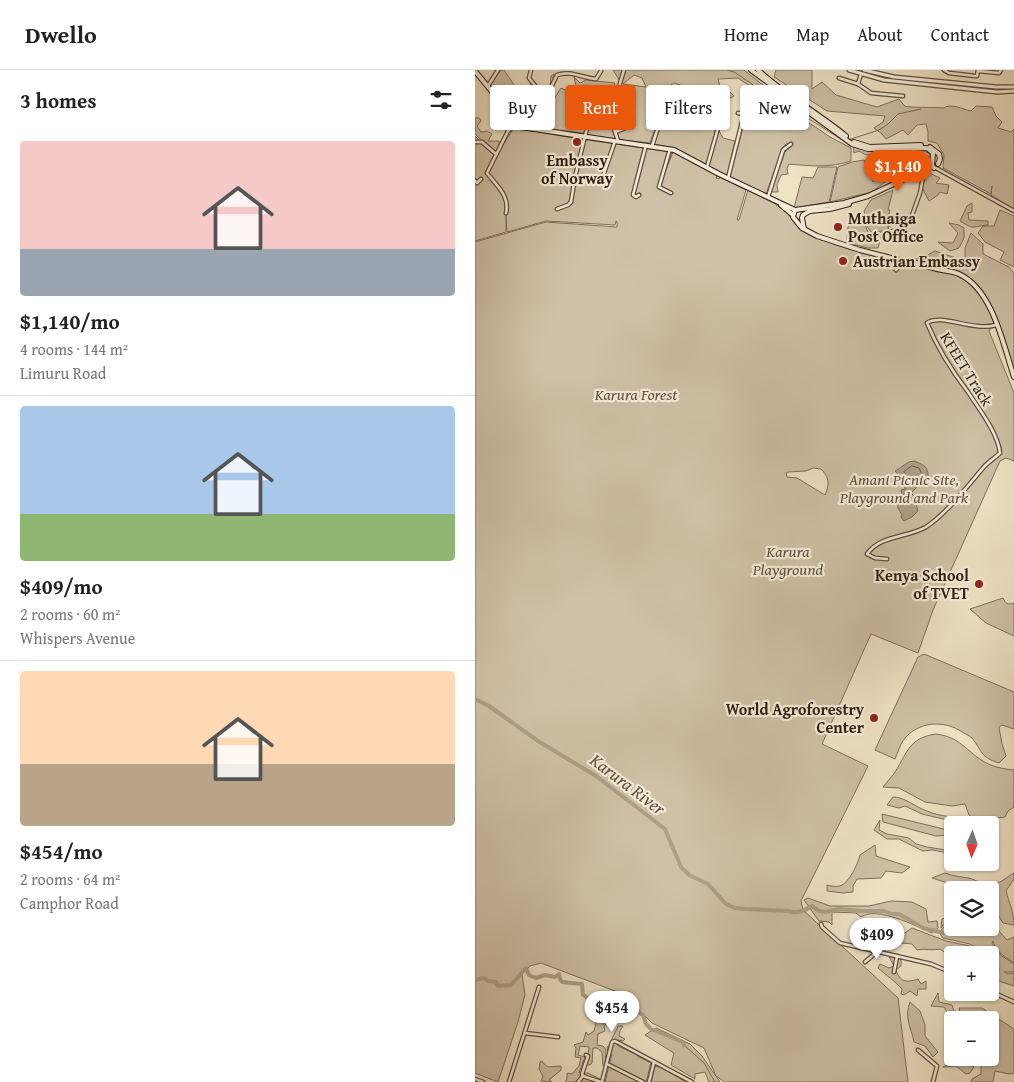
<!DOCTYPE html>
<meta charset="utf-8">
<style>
:root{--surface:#fff;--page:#f6f6f6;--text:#222;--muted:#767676;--line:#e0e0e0;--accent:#ea580c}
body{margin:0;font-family:"Gentium Book Plus",serif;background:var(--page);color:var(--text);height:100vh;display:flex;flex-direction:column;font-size:19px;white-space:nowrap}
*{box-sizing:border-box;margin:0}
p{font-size:16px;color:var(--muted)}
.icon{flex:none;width:28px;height:28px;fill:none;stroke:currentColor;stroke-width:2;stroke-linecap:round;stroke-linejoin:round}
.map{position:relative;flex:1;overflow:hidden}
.panel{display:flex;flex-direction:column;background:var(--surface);width:475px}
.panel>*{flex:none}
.banner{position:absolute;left:15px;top:15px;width:449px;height:45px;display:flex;gap:10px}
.needle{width:32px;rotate:182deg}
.buttons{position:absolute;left:469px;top:746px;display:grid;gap:10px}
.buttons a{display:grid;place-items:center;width:55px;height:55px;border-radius:5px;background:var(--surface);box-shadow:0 1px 4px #0004;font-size:25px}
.price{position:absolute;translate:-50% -42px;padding:0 11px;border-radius:18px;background:#fff;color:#222;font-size:16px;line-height:32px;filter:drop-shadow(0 1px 2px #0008)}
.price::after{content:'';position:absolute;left:50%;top:30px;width:15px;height:11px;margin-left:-8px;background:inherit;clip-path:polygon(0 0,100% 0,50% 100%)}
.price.active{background:var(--accent);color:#fff}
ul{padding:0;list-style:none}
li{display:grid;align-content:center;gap:10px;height:265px;padding:0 20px}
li+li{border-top:1px solid var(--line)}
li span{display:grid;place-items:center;height:155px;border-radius:5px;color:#555}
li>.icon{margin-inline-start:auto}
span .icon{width:90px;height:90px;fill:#fffc;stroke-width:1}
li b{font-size:21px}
h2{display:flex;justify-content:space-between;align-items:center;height:60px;padding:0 20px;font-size:21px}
.chip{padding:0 18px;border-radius:5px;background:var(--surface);box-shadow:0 1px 4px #0004;font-size:18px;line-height:45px}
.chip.active{background:var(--accent);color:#fff}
header{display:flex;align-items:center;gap:30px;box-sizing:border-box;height:70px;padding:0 25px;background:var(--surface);border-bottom:1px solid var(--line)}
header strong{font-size:24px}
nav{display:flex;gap:28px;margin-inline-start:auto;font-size:18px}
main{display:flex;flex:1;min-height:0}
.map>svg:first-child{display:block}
.green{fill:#cfc1a7;stroke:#806e5c;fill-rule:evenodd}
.water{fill:#ae9f88;stroke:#7c6b58}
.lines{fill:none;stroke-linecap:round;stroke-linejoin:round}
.shore{stroke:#6f5e4c;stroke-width:1}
.stream{stroke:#7c6b58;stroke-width:1}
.river{stroke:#ae9f88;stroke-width:4}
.minor-casing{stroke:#604e3e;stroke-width:5}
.tertiary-casing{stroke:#604e3e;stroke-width:5.5}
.secondary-casing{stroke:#301c10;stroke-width:6}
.minor{stroke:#f5edda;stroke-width:2.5}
.tertiary{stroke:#f5edda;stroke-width:3}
.secondary{stroke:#f5edda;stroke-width:4}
.poi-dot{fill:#8f2418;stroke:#f5edda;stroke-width:2}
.labels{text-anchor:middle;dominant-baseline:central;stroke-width:4.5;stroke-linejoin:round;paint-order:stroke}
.poi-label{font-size:16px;font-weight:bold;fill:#301c10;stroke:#f5edda;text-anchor:start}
.street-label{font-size:16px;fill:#301c10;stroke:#f5edda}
.park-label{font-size:16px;font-style:italic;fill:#604e3d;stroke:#f5edda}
.water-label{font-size:18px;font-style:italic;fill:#625040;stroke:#f5edda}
</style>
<header>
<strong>Dwello</strong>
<nav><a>Home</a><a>Map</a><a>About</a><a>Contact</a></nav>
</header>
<main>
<section class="panel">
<h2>3 homes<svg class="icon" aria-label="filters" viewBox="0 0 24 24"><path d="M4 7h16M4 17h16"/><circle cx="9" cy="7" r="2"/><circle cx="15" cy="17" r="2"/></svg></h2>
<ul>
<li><span style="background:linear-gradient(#f6c9c9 70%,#9aa5b1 0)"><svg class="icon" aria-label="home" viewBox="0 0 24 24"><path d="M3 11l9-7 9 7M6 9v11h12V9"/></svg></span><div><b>$1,140/mo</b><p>4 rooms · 144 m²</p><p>Limuru Road</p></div></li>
<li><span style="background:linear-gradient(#a9c7e8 70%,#8fb573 0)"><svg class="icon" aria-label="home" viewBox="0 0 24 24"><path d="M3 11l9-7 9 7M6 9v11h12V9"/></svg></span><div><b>$409/mo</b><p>2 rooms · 60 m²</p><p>Whispers Avenue</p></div></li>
<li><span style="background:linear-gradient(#ffd9b3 60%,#b9a48a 0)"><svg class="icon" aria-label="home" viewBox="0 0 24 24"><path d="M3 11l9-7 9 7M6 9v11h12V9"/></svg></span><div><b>$454/mo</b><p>2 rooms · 64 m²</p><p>Camphor Road</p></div></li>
</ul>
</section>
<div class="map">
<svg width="539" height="1012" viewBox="0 0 539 1012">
<rect width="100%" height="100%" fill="#efe3c6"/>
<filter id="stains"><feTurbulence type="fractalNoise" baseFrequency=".004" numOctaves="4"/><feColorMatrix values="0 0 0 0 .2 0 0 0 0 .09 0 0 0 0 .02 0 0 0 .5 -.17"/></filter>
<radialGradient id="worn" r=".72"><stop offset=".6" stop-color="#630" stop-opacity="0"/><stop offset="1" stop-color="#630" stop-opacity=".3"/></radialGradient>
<!-- green -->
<g class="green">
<polygon points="26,0 29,0 58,43 41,47 15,15"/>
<path d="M138,0H269L304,28L300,44L313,52L330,51L339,56L355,67L376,78V91C356,98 335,96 314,94L312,98L313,104L306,105L302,115L303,122H296L310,82L317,76L312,73L308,77L291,124L255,107L271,45L293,53L299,50L298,42L295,39L291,41L289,50L271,43L276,29L270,22L279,25V19L263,8L243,9L246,20L254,21L259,26L241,36L235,25L225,36L215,30L211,17L199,13L193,17L190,15L179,18L193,21L175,73L145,70L135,47L140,69L112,65L121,20L128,18L141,20L138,33L140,34L145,14H147ZM159,5L167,8L171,17L148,14Z"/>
<path d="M301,0H337V19L347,12L361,25L402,37L424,29C426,31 428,35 430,36C433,38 460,37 468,38C476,33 487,39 496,41L501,36L517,37L521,46L527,52L523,58L536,62L539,59V139L516,125L517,116L516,124L468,98L469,85L462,73L453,71V62L451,54L442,55L433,65L428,60L411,69L407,64L399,58L408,52L410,46L352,41L299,7Z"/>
<path d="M79,4C76,20 79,35 58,40L64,30L62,23L50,31V27L60,21L55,13L75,22L76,6Z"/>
<path d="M99,7L105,13L111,10L140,13L138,18C132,16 118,18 111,19L109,21V31L111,32V27L117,28L113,53L99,50L111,54L109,63L70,59L43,51L46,49L65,43L69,37L76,39L79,29L86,18L97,23L93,43L94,45L97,27L105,29L99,25L101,16Z"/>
<path d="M198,16L209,18C210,22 211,28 213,30C221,40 225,32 229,49L244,56L243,59L248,68L260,71L252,106L233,97L235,91L231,95L198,78L179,74Z"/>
<path d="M234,27L240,37L254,30L249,39C240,35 235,40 231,47L228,44L230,40L226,38Z"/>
<path d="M0,48H4L6,51L2,56L6,62L12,61L17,64L13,71H24L25,80L38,59L58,61L92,67L197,82L191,100L198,82L242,105L241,108L244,109L245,107L271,120L262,150H264L273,120L299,133L312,143L327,161L344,169L373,179L417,189L486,206L429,188L445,189L460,181L490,191V178L496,163L508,174V184L534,197L539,203V308L520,252L514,261L539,323V391L531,388L525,391L458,540L443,583L396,564L347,674L393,696L326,831L328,840L423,928L433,1012H250L241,1006L229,978L177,953L148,924L66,893L55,896L47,904L50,925L43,952L23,1012L0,1003V172L71,152L142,157V152L141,151L140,155L71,151L32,162L31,145V162L0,171V66L19,85L10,103L12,106L11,103L24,81L19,82L0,64ZM338,398L346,399C354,407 355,414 350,425L322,408L312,407L311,403L313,402L331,401Z"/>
<path d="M378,77L399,78L406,83C405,92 412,99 415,108L397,122L355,132L363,97L377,92L389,90L398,112L401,110L399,104L409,106L411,104L398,84L391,85L384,81L379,83Z"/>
<polygon points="448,80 455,84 454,93 444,89 431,89 428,82"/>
<polygon points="343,97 362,97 354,132 319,138 327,107 338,108"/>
<polygon points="454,103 465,108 461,113 474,115 472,124 465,122 463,125 454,131 444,112 445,108"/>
<polygon points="418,120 413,140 415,140 413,147 414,163 411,164 409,161 396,162 391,155 389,141 396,130"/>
<path d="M497,133V142L493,143L494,150L513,151V155C497,156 501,161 485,151L492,136Z"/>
<polygon points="525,140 539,146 539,197 525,190 529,182 510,172 503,163 508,156 519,156"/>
<polygon points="388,144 390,155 394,164 407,162 403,178 393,178 372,173 373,157"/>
<polygon points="474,153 484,155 489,158 489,168 484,178 475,181 463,172 478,173 483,163"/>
<path d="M528,528C531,534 533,535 539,533V566L511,553L495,539Z"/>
<path d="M449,584L539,622V659L527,655L524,657L527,674L531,686L524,693C505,687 508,682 497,668C494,665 488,663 484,660C464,649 438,653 426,674C424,679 422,684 420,689L400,680L443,587Z"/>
<path d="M461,664C485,667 490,680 508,691C517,697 529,699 539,700V737L533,741L530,747L522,748L517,755L512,750L503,752L494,745L490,734L477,736L450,732L424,718L408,717C411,713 415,709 418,705C432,685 432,668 461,664Z"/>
<path d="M418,727C430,727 440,737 452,741C465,747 481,746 495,752L494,755L447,744L430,736L424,738L412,735Z"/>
<polygon points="407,744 477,761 477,765 461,766 408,752"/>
<polygon points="405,750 404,760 412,764 434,768 441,774 452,777 477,781 477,784 458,780 448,781 424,769 412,769 399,760"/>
<path d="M400,775L401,786L435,797L427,803L411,801L406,808L382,809L378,816V822L368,823L352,821V815C355,816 361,817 365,816C374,813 383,794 385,785Z"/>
<path d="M470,803C478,806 486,807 494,808C504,811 511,817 522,813C527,812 533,806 539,803V809L531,821C534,833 539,842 539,855L528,853L522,843L517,830L515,831V820H487L479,815L457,808Z"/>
<path d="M333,828L355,836H394L416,831L437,832L451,839L453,852L462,851L463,858L457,863C441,856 402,836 386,847L381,843L357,842V855L354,852L344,851L329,830Z"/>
<path d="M477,847L478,858L489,859L486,858H515V851L532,870L539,867V893L525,883L520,877L518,871L517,873L524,884L539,894V902H529L533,904L539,903V916L524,911L515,904V892L525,900L515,890V885H512L495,874L468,868L465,864C467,857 468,857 474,855H468L466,858L467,849Z"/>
<path d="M437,858L471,871L495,876L509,885H478L477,888L465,879C456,881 450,878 442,880L437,874L416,872L417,867H424Z"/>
<path d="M414,887L426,889V896L421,900C425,912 431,913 443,909L446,914L451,911V919H443L442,926L435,921L429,925L426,924L427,919C421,912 411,905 403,898L405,894L414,898L419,896Z"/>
<polygon points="463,923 464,932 477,935 481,947 475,947 469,937 456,936"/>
<path d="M435,932L445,941L450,955V966L463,982L458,987L450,976L439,972C436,957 429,948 435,932Z"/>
<polygon points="131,938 137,942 129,957 130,961 123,964 122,975 128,976 131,980 130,995 128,996 127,982 122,978 118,978 117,993 115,995 112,995 114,977 105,976 103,985 110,987 104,1003 113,1003 125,1009 124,1012 90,1012 92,1009 92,1003 97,1004 104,996 106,988 100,987 101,978 99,975 108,972 111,962 113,965 119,961 123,945"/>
<polygon points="484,938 507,938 539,959 539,1003 534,1004 520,1001 518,1012 496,1012 497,1009 506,1004 506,991 501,988 515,988 517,961 515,959 515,950 487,950"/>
<path d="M143,956H148L145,961L144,966L150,969L148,971L143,970V976L158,983H161L162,986L176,993L171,1012H130L137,984L133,982L132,977L136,975C136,966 141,963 143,956Z"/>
<polygon points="181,958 215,974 227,986 245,1012 234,1012 230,1002 220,1004 220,1009 196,995 199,983 170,965"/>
<polygon points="67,991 68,993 73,997 86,996 86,1000 74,1010 77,1012 66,1011 68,1006 64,999 65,992"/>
<polygon points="478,992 492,992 499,997 495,1003 491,1004 481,996 468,997"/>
<path d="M180,996C191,998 201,1008 212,1012H176Z"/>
</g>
<!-- water -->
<path class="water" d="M439,391C450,395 454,397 453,411L445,414L436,423L439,426L443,441L437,447L429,451L426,447L427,445L423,438V435L425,432V429H428L430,426L427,424L426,420L430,419V418L426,407L420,401L434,392Z"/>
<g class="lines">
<!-- shore -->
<polygon class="shore" points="437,396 444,398 448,406 435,414 429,402"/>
<!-- stream -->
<g class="stream">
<polyline points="252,0 259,2 277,14 282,21 291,25 296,35 318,39 369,71"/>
<polyline points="373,70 404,60 413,54 423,44 446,39"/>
<polyline points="209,975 229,993 240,1012"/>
</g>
<!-- river -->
<g class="river">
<path d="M0,629L14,636L63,671L121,706L190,759L206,797L214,805L233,814L251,834L260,838L271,839L313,841C322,844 329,841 337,836L344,841L350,842L364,839L386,841H409L417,844H424L448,858L469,863"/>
<polyline points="0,910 9,908 13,911 21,912 23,916 36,915 51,898 54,905 61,908 70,905 80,907 84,904 85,909 87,912 107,914 108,925 113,928 148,932 168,945 171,954 176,959 208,972 209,975"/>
</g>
<!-- minor casing -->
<g class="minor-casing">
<g id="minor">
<polyline points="56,0 54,8 71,29"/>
<polyline points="469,0 474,3 500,6 502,6 503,0"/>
<polyline points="503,1 524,3 526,0"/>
<polyline points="364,8 383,14 396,23 428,26"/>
<polyline points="383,14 386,4"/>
<polyline points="13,16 23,0"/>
<path d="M40,49L64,42L82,5C94,0 108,8 121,9L126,1"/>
<polyline points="140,62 153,57 152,54"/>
<polyline points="143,71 135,46 149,0"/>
<polyline points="0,72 7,72 21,84"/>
<polyline points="177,76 195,21"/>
<polyline points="195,79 184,117 196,123"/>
<polyline points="232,97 243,58 227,45 222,35 234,18"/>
<polyline points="461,98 539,141"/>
<polyline points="253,108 268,48 267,44 263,43"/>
<polyline points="0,111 2,113 6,109"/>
<polyline points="126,112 140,71"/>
<polyline points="164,125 161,127 158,125 171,75"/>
<polyline points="293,127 308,80 316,74"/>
<polyline points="82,139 93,135 96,132 100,107 113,54"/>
<path d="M31,143C35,126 22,116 12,103L33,61L36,58L43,56"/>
<polyline points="415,158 435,151 445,123 449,102"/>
<polyline points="421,200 427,192"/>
<path d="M412,489L400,488L392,484C405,465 432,468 451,457C471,444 492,417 508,398C513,392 520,388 525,383C523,363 504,339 493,322C477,301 462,277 452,253C466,243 499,262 521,255"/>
<polyline points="346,854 347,857 365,873 456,894 478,903"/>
<polyline points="397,880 403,858"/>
<polyline points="390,892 403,881"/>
<polyline points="419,902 422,886"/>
<polyline points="515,921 539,932"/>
<polyline points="50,963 83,967"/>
<polyline points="443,980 462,996 458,1012"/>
<polyline points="132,994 168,1012"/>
<polyline points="108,1006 107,1004 113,986 111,985"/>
<polyline points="0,1009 8,1012"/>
<polyline points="34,1012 64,917"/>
<polyline points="103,1012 108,1006 126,1012"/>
<polyline points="127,1012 137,972 140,971 217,1012"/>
<polyline points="174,1012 179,992"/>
</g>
</g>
<!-- tertiary casing -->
<g class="tertiary-casing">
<g id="tertiary">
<polyline points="374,0 409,10 522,22 539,21"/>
<polyline points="389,0 419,7 521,17 539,17"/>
</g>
</g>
<!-- secondary casing -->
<g class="secondary-casing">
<g id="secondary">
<polyline points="276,0 377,74 393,79 452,78 458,83 457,96 459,98"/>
<path d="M283,0C310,25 343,43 371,66"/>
<polyline points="0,1 46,57 199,80 244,104 320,140"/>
<polyline points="379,72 395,77 446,75"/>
<polyline points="455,77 464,84 465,89 463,94"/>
<path d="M457,95L436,106L393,126L369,133L320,140L318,147L327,158L342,166L385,180L428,191C438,190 448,196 458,198C466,201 476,200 484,204C518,220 528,274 539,307"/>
<polyline points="306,135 318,145"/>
<polyline points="329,159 327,148 328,145 335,141 355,139 374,134"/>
</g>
</g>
<!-- minor -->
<use href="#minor" class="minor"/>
<!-- tertiary -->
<use href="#tertiary" class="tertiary"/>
<!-- secondary -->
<use href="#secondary" class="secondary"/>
</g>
<!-- markers -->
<g class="poi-dot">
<circle cx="102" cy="72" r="5"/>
<circle cx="363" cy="157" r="5"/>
<circle cx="368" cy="191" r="5"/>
<circle cx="504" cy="514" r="5"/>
<circle cx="399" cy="648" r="5"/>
</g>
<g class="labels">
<!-- poi labels -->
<g class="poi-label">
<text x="102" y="90" text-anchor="middle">Embassy<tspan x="102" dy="18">of Norway</tspan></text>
<text x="373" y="148">Muthaiga<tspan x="373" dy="18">Post Office</tspan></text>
<text x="378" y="191">Austrian Embassy</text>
<text x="494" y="505" text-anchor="end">Kenya School<tspan x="494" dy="18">of TVET</tspan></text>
<text x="389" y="639" text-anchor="end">World Agroforestry<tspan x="389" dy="18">Center</tspan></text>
</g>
<!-- street labels -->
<g class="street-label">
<text transform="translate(492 299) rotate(58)">KFEET Track</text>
</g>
<!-- park labels -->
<g class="park-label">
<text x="161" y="324">Karura Forest</text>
<text x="429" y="409">Amani Picnic Site,<tspan x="429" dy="18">Playground and Park</tspan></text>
<text x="313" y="481">Karura<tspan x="313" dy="18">Playground</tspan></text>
</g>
<!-- water labels -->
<g class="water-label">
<text transform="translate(153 714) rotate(37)">Karura River</text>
</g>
</g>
<rect width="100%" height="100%" filter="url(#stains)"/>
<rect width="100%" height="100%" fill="url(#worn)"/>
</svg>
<div class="buttons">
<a><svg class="needle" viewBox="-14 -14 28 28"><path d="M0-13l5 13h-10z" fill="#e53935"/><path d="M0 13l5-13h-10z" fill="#767676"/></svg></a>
<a><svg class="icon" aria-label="layers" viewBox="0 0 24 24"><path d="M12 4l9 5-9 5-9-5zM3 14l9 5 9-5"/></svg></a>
<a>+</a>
<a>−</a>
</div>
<b class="price active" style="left:423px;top:122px">$1,140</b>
<b class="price" style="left:402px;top:890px">$409</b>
<b class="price" style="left:137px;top:963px">$454</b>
<div class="banner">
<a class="chip">Buy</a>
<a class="chip active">Rent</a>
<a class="chip">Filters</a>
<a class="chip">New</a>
</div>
</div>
</main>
